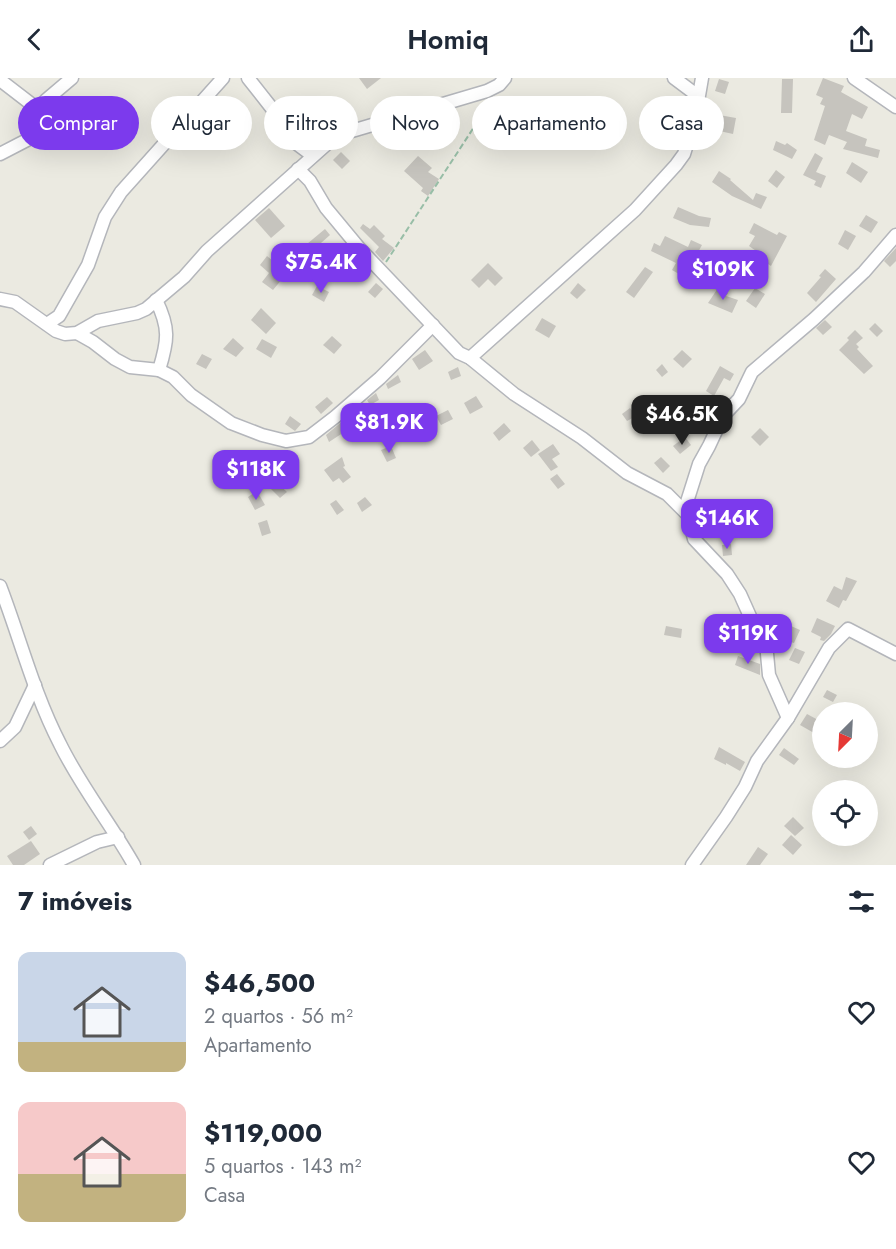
<!DOCTYPE html>
<html lang="pt">
<meta charset="utf-8">
<style>
:root{--surface:#fff;--page:#f6f6f7;--text:#1f2937;--muted:#747a83;--accent:#7c3aed}
body{margin:0;font-family:Jost,sans-serif;background:var(--page);color:var(--text);height:100vh;display:flex;flex-direction:column;font-size:22px;white-space:nowrap}
*{box-sizing:border-box;margin:0}
p{font-size:20px;color:var(--muted)}
.icon{flex:none;width:33px;height:33px;fill:none;stroke:currentColor;stroke-width:2;stroke-linecap:round;stroke-linejoin:round}
.map{position:relative;height:787px;overflow:hidden}
.sheet{display:flex;flex-direction:column;background:var(--surface);flex:1}
.sheet>*{flex:none}
.guide{position:absolute;left:18px;top:18px;width:861px;height:54px;display:flex;gap:12px}
.needle{width:39px;rotate:204deg}
.buttons{position:absolute;left:812px;top:624px;display:grid;gap:12px}
.buttons a{display:grid;place-items:center;width:66px;height:66px;border-radius:50%;background:var(--surface);box-shadow:0 6px 24px #0002;font-size:30px}
.price{position:absolute;translate:-50% -51px;padding:0 14px;border-radius:12px;background:var(--accent);color:#fff;font-size:20px;line-height:39px;filter:drop-shadow(0 2px 3px #0008)}
.price::after{content:'';position:absolute;left:50%;top:36px;width:18px;height:14px;margin-left:-9px;background:inherit;clip-path:polygon(0 0,100% 0,50% 100%)}
.price.current{background:#222;color:#fff}
ul{padding:0;list-style:none}
li{display:flex;align-items:center;gap:18px;height:150px;padding:0 18px}
li span{display:grid;place-items:center;flex:none;width:168px;height:120px;border-radius:12px;color:#555}
li>.icon{margin-inline-start:auto}
span .icon{width:72px;height:72px;fill:#fffc;stroke-width:1}
li b{font-size:26px}
h2{display:flex;justify-content:space-between;align-items:center;height:72px;padding:0 18px;font-size:26px}
.chip{padding:0 21px;border-radius:27px;background:var(--surface);box-shadow:0 6px 24px #0002;font-size:21px;line-height:54px}
.chip.current{background:var(--accent);color:#fff}
header{display:flex;justify-content:space-between;align-items:center;height:78px;padding:0 18px;background:var(--surface);font-size:27px;font-weight:600}
.map>svg:first-child{display:block}
.building{fill:#c6c4be}
.lines{fill:none;stroke-linecap:round;stroke-linejoin:round}
.minor-casing{stroke:#b4b6bb;stroke-width:15}
.path{stroke:#98bea7;stroke-width:2;stroke-dasharray:6 3;stroke-linecap:butt}
.minor{stroke:#fff;stroke-width:12}
</style>
<header><svg class="icon" aria-label="back" viewBox="0 0 24 24"><path d="M15 5l-7 7 7 7"/></svg>Homiq<svg class="icon" aria-label="share" viewBox="0 0 24 24"><path d="M12 15V3M7 8l5-5 5 5M5 13v7h14v-7"/></svg></header>
<div class="map">
<svg width="896" height="787" viewBox="0 0 896 787">
<rect width="100%" height="100%" fill="#ebeae1"/>
<!-- building -->
<g class="building">
<polygon points="359,0 381,0 367,11"/>
<polygon points="823,0 844,8 841,14 868,29 862,41 852,36 846,53 867,61 865,68 880,72 878,80 843,71 847,64 829,57 825,67 814,62 825,28 820,26 823,20 816,17"/>
<polygon points="719,1 729,4 725,16 715,13"/>
<polygon points="782,1 793,1 792,35 781,35"/>
<polygon points="332,31 340,46 315,59 307,46 298,51 291,40 304,33 310,42"/>
<polygon points="719,37 736,40 733,56 715,52"/>
<polygon points="433,38 439,49 449,39 457,47 436,69 427,61 432,56 425,43"/>
<polygon points="776,63 785,67 787,65 797,72 792,81 773,72"/>
<polygon points="341,74 350,83 342,91 333,82"/>
<polygon points="815,75 823,80 816,94 826,98 821,110 814,107 816,103 803,97"/>
<polygon points="418,78 432,90 428,94 439,101 428,118 421,113 423,110 404,93"/>
<polygon points="852,84 868,94 861,105 846,95"/>
<polygon points="776,92 785,99 777,110 768,103"/>
<polygon points="719,93 731,101 730,102 753,122 756,115 767,119 761,131 732,118 712,104"/>
<polygon points="678,129 699,138 711,140 709,149 690,147 673,140"/>
<polygon points="269,130 285,148 271,160 255,142"/>
<polygon points="866,137 878,144 871,155 859,148"/>
<polygon points="754,145 777,157 779,154 787,158 771,188 752,176 756,173 749,168 755,158 749,155"/>
<polygon points="363,146 370,151 374,147 385,158 382,161 394,170 383,183 375,174 379,169 360,150"/>
<polygon points="325,151 330,157 295,188 289,181"/>
<polygon points="845,152 856,158 848,172 838,166"/>
<polygon points="665,158 688,169 691,162 702,167 697,176 691,174 679,196 672,192 676,185 651,173 654,165 660,168"/>
<polygon points="896,170 896,183 890,189 884,183"/>
<polygon points="267,178 287,195 273,212 262,204 269,195 260,187"/>
<polygon points="488,185 503,200 495,208 488,201 479,210 471,202"/>
<polygon points="645,189 653,194 634,220 626,214"/>
<polygon points="825,191 836,201 816,224 807,215 821,199 819,198"/>
<polygon points="376,205 383,211 375,220 368,214"/>
<polygon points="578,205 586,212 577,221 570,215"/>
<polygon points="317,208 329,214 324,224 312,217"/>
<polygon points="718,210 728,215 726,218 738,222 732,235 708,225"/>
<polygon points="755,210 765,216 756,230 746,223"/>
<polygon points="261,230 276,245 266,256 251,242"/>
<polygon points="542,240 556,248 549,260 535,252"/>
<polygon points="825,242 832,249 823,257 816,250"/>
<polygon points="875,245 883,253 877,259 869,251"/>
<polygon points="855,252 863,260 856,266 859,269 857,271 873,288 864,296 839,272 849,262 847,260"/>
<polygon points="332,258 342,267 334,276 323,267"/>
<polygon points="233,260 244,270 236,279 223,271"/>
<polygon points="262,261 277,269 271,280 256,271"/>
<polygon points="425,272 433,283 419,292 412,281"/>
<polygon points="682,272 692,281 683,290 673,281"/>
<polygon points="202,276 212,281 206,291 196,286"/>
<polygon points="662,286 668,294 662,299 656,292"/>
<polygon points="720,288 734,296 730,303 724,300 714,318 706,313"/>
<polygon points="458,289 461,298 451,302 448,294"/>
<polygon points="398,297 401,304 388,311 386,306"/>
<polygon points="376,315 379,322 370,327 367,322"/>
<polygon points="476,318 483,329 470,336 464,325"/>
<polygon points="327,319 333,325 321,336 315,329"/>
<polygon points="366,327 370,337 356,342 358,345 329,364 326,357 357,331"/>
<polygon points="630,330 636,338 627,343 622,336"/>
<polygon points="448,332 453,341 441,347 436,338"/>
<polygon points="290,338 301,346 295,353 285,346"/>
<polygon points="424,340 428,349 407,359 403,351"/>
<polygon points="504,345 511,353 499,363 493,355"/>
<polygon points="760,350 769,359 760,368 751,359"/>
<polygon points="685,359 691,367 680,376 673,368"/>
<polygon points="532,362 540,372 531,379 523,370"/>
<polygon points="553,366 560,376 552,381 558,389 551,393 538,376"/>
<polygon points="391,368 396,380 387,384 381,372"/>
<polygon points="342,379 345,388 343,389 351,399 343,405 339,400 333,404 324,392"/>
<polygon points="661,379 670,388 663,395 654,385"/>
<polygon points="557,396 565,406 558,411 550,401"/>
<polygon points="269,397 287,414 280,420 264,404 264,401"/>
<polygon points="257,413 265,427 255,432 248,419"/>
<polygon points="365,419 372,427 362,434 357,425"/>
<polygon points="336,422 344,432 337,437 330,426"/>
<polygon points="267,442 271,455 262,458 258,445"/>
<polygon points="731,466 732,477 723,478 722,467"/>
<polygon points="846,499 857,503 846,523 843,522 839,530 826,523 834,508 842,512"/>
<polygon points="817,540 835,548 831,556 824,563 820,562 821,559 811,554"/>
<polygon points="666,548 682,551 681,560 664,557"/>
<polygon points="791,548 800,552 794,565 785,562"/>
<polygon points="795,570 805,574 799,586 789,582"/>
<polygon points="738,578 760,586 760,597 735,587"/>
<polygon points="827,612 837,617 833,624 823,619"/>
<polygon points="807,636 820,643 814,655 800,647"/>
<polygon points="719,669 745,684 740,693 726,685 726,687 714,681"/>
<polygon points="784,670 799,681 794,687 779,677"/>
<polygon points="793,739 804,750 795,758 784,748"/>
<polygon points="31,748 37,756 29,762 23,754"/>
<polygon points="791,757 802,767 793,777 782,767"/>
<polygon points="31,763 40,776 24,787 13,787 7,778"/>
<polygon points="758,769 768,776 760,787 746,787"/>
</g>
<g class="lines">
<!-- minor casing -->
<g class="minor-casing">
<g id="minor">
<polyline points="248,0 274,33 293,63 313,78"/>
<polyline points="674,0 698,18"/>
<polyline points="854,0 896,29"/>
<polyline points="0,2 39,32"/>
<polyline points="0,76 27,62 35,49 39,32 46,22 72,0"/>
<polyline points="298,91 310,103 326,130 360,171 459,275 470,280 514,316 582,360 627,395 667,416 686,435"/>
<polyline points="0,221 15,224 56,253 65,256 77,255 98,243 137,235 146,231 184,199 207,173 328,65 345,55 487,13 499,7 505,0"/>
<path d="M156,222C170,250 168,263 159,292"/>
<polyline points="47,246 59,238 88,187 105,139 121,114 223,0"/>
<polyline points="77,255 93,264 115,281 130,289 159,292 173,299 191,317 231,345 262,357 286,363 309,359 335,339 380,300 433,247"/>
<polyline points="470,280 635,132 676,87 684,76 695,41 702,0"/>
<path d="M0,508C20,560 34,616 60,666C81,709 111,746 134,787"/>
<polyline points="788,640 769,597 766,565 753,545 740,516 727,496 694,461 686,427 699,386 709,368 723,338 739,321 752,294 814,241 864,194 896,157"/>
<polyline points="0,663 15,649 35,607"/>
<polyline points="50,787 97,764 118,759"/>
<polyline points="692,787 726,739 745,709 757,683 788,640 829,570 848,551 896,576"/>
</g>
</g>
<!-- path -->
<polyline class="path" points="386,184 491,23"/>
<!-- minor -->
<use href="#minor" class="minor"/>
</g>
</svg>
<div class="buttons">
<a><svg class="needle" viewBox="-14 -14 28 28"><path d="M0-13l5 13h-10z" fill="#e53935"/><path d="M0 13l5-13h-10z" fill="#747a83"/></svg></a>
<a><svg class="icon" aria-label="locate" viewBox="0 0 24 24"><circle cx="12" cy="12" r="6"/><path d="M12 2v4M12 18v4M2 12h4M18 12h4"/></svg></a>
</div>
<b class="price" style="left:321px;top:216px">$75.4K</b>
<b class="price" style="left:723px;top:223px">$109K</b>
<b class="price current" style="left:682px;top:368px">$46.5K</b>
<b class="price" style="left:389px;top:376px">$81.9K</b>
<b class="price" style="left:256px;top:423px">$118K</b>
<b class="price" style="left:727px;top:472px">$146K</b>
<b class="price" style="left:748px;top:587px">$119K</b>
<div class="guide">
<a class="chip current">Comprar</a>
<a class="chip">Alugar</a>
<a class="chip">Filtros</a>
<a class="chip">Novo</a>
<a class="chip">Apartamento</a>
<a class="chip">Casa</a>
</div>
</div>
<section class="sheet">
<h2>7 imóveis<svg class="icon" aria-label="filters" viewBox="0 0 24 24"><path d="M4 7h16M4 17h16"/><circle cx="9" cy="7" r="2"/><circle cx="15" cy="17" r="2"/></svg></h2>
<ul>
<li><span style="background:linear-gradient(#c9d6e8 75%,#c2b280 0)"><svg class="icon" aria-label="home" viewBox="0 0 24 24"><path d="M3 11l9-7 9 7M6 9v11h12V9"/></svg></span><div><b>$46,500</b><p>2 quartos · 56 m²</p><p>Apartamento</p></div><svg class="icon" aria-label="heart" viewBox="0 0 24 24"><path d="M12 20l-8-8c-3-5 5-10 8-4 3-6 11-1 8 4z"/></svg></li>
<li><span style="background:linear-gradient(#f6c9c9 60%,#c2b280 0)"><svg class="icon" aria-label="home" viewBox="0 0 24 24"><path d="M3 11l9-7 9 7M6 9v11h12V9"/></svg></span><div><b>$119,000</b><p>5 quartos · 143 m²</p><p>Casa</p></div><svg class="icon" aria-label="heart" viewBox="0 0 24 24"><path d="M12 20l-8-8c-3-5 5-10 8-4 3-6 11-1 8 4z"/></svg></li>
</ul>
</section>
